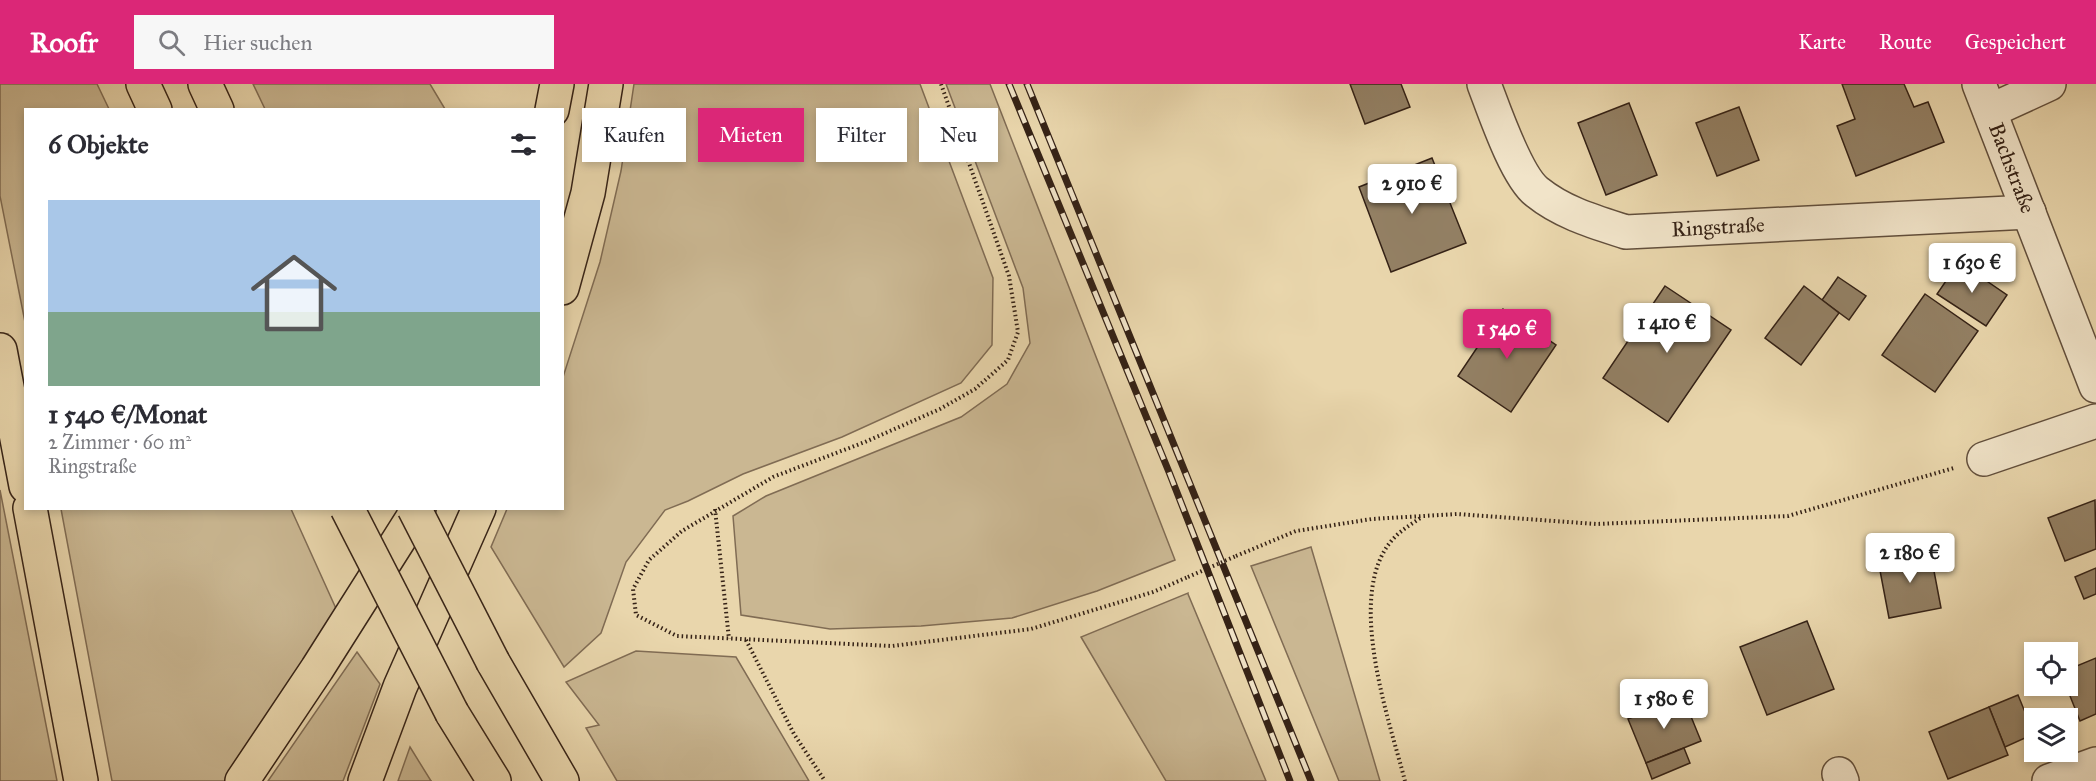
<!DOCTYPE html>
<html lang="de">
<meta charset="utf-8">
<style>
:root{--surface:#fff;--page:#f7f7f7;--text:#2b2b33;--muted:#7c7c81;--line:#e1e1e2;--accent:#db2777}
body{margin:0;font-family:"IM FELL Great Primer",serif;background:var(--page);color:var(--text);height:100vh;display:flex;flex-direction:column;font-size:22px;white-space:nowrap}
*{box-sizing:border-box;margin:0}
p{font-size:20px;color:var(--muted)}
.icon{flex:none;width:33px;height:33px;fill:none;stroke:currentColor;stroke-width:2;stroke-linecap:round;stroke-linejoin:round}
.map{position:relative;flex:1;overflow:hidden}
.details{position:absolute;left:24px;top:24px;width:540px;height:402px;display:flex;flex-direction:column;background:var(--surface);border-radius:0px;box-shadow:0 3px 9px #0003}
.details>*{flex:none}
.guide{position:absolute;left:582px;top:24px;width:570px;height:54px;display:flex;gap:12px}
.tools{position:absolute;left:2024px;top:558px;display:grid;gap:12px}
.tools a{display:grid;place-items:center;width:54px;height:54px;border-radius:0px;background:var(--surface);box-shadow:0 3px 9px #0003;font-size:30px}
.price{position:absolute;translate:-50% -51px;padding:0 14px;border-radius:6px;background:#fff;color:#222;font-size:20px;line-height:39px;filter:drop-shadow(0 2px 3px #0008)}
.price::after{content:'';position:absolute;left:50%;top:36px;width:18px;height:14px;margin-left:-9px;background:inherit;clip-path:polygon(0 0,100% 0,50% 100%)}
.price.active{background:var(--accent);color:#fff}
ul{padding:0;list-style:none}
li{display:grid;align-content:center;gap:12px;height:318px;padding:0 24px}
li+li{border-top:2px solid var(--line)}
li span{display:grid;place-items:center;height:186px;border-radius:0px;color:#555}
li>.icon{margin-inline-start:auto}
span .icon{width:108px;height:108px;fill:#fffc;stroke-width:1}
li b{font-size:26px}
h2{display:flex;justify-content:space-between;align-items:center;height:72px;padding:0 24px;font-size:26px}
.chip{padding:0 21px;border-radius:0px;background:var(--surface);box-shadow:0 3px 9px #0003;font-size:21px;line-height:54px}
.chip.active{background:var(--accent);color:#fff}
header{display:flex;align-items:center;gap:36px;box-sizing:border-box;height:84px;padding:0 30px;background:var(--accent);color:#fff}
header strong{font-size:28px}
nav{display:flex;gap:33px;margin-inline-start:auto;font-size:21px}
.search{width:420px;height:54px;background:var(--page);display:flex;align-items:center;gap:15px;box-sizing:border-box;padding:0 21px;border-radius:0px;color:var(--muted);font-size:22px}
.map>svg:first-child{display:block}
.green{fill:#cab792;stroke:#806c54;stroke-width:1.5}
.building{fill:#938064;stroke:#352216;stroke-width:1.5}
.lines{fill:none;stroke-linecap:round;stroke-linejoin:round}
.minor-casing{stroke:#624f3c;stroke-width:36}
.motorway-casing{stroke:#352216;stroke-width:36}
.path{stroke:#352216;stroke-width:4;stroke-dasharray:1.5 3;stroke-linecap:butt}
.minor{stroke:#f1e4c9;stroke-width:33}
.motorway{stroke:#e9d6ac;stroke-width:33}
.rail-casing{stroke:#352216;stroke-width:7}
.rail{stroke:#f1e4c9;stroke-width:4.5;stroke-dasharray:14;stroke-linecap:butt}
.motorway-bridge-casing{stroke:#352216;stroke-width:36;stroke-linecap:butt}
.path-bridge{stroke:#352216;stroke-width:4;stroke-dasharray:1.5 3;stroke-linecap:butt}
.motorway-bridge{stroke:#e9d6ac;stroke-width:33}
.labels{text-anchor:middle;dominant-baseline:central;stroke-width:6;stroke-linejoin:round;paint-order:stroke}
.street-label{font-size:21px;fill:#352216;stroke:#f1e4c9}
</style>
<header>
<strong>Roofr</strong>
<div class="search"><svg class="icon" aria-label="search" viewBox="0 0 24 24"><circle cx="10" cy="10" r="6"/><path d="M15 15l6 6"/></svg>Hier suchen</div>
<nav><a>Karte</a><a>Route</a><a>Gespeichert</a></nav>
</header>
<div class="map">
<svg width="2096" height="697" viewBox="0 0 2096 697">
<rect width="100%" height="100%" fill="#e9d6ac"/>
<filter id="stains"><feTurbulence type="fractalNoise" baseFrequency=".00333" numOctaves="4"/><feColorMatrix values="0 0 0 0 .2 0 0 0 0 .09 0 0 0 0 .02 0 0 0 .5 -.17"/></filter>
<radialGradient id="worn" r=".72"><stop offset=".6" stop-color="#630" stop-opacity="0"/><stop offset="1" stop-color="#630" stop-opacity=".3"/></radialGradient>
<!-- green -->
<g class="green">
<polygon points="0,0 97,0 109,25 26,26 25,238 0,112"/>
<polygon points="253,0 430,0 445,25 265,25"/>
<polygon points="634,0 920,0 993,194 992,261 961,299 842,353 743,390 688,417 665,426 626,478 601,549 564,583 491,463 507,425 562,424 563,293 600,178 621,87"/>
<polygon points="946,0 990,0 1175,476 1097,507 1012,534 921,542 830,545 741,531 733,432 766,412 961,333 1007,300 1030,259 1023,204"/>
<polygon points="0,406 57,697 0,697"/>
<polygon points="61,425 291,425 338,529 230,697 112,697"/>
<polygon points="1311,463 1380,697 1339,697 1251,482"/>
<polygon points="1188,509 1188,510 1266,697 1166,697 1081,553"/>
<polygon points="636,567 736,573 809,697 617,697 586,644 599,641 566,598"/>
<polygon points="357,568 380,600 343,697 268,697"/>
<polygon points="410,663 431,697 432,697 398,697"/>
</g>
<!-- building -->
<g class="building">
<polygon points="1350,0 1401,0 1410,23 1365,40"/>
<polygon points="1842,0 1904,0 1914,23 1928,18 1944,58 1856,92 1837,42 1855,35"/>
<polygon points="1629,19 1657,91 1606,111 1578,39"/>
<polygon points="1739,23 1759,76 1717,92 1696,39"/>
<polygon points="1432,74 1466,159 1391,188 1359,103"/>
<polygon points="1959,178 2007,211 1986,242 1937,210"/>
<polygon points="1838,193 1866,212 1849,236 1822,216"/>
<polygon points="1665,202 1731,246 1668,338 1603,294"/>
<polygon points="1804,202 1839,229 1801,281 1765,254"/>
<polygon points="1925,210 1978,247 1935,308 1882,271"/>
<polygon points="1503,225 1556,261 1511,328 1458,292"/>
<polygon points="2095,416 2096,465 2065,477 2048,434"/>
<polygon points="1930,466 1941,524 1889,534 1878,476"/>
<polygon points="2096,484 2096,510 2084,515 2075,493"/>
<polygon points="1807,537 1834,605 1767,631 1740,563"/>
<polygon points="2096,574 2096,630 2080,637 2066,602 2067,586"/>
<polygon points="2018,611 2034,650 2005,663 1989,623"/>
<polygon points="1683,613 1701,657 1646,679 1628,635"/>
<polygon points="1989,623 2008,671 1948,695 1929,648"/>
<polygon points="1684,664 1690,679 1652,695 1646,679"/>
</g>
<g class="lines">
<!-- minor casing -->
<g class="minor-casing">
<g id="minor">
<path d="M1484,0C1494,26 1516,92 1537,108C1563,129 1595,138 1626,148L2029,128"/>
<polyline points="1979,0 2096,302"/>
<polyline points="1990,27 2049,0"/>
<polyline points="1984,375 2096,337"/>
<polyline points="1839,690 1842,697"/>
<polyline points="2049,697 2096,680"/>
</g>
</g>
<!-- motorway casing -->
<g class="motorway-casing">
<g id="motorway">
<polyline points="143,0 155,26"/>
<polyline points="205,0 217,26"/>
<polyline points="552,26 557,0"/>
<polyline points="562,204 588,109 606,0"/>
<polyline points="0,266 26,402"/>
<polyline points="30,424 81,697"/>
<polyline points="493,578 562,697"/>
<polyline points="452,629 494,697"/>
<polyline points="242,697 317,585 419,424"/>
<polyline points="365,697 400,603 479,424"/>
</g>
</g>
<!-- path -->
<g class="path">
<polyline points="941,0 1009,192 1018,248 1008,276 975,305 940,325 865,358 773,393 682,447 649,476 633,505 636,531 677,552 892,562 1031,545 1153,508 1188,493"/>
<polyline points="715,425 729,555"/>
<polyline points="1236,472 1296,447 1372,435 1457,430 1596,440 1788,432 1954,384"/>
<polyline points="746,556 794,650 825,697"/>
<path d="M1405,697C1389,635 1342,504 1396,452C1403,445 1413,439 1422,433"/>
</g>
<!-- minor -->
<use href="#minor" class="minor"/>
<!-- motorway -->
<use href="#motorway" class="motorway"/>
<!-- rail casing -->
<g class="rail-casing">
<g id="rail">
<polyline points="1009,0 1169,388 1290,697"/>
<polyline points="1027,0 1311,697"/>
</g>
</g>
<!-- rail -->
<use href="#rail" class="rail"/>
<!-- motorway-bridge casing -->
<g class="motorway-bridge-casing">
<g id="motorway-bridge">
<polyline points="347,424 452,629"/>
<polyline points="414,424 493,578"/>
</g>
</g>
<!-- path-bridge -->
<polyline class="path-bridge" points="1188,493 1236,472"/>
<!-- motorway-bridge -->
<use href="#motorway-bridge" class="motorway-bridge"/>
</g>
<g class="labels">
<!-- street labels -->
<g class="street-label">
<text transform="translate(2012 84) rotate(69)">Bachstraße</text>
<text transform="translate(1718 143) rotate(-3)">Ringstraße</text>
</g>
</g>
<rect width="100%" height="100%" filter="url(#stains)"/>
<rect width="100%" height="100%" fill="url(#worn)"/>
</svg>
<div class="tools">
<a><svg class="icon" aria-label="locate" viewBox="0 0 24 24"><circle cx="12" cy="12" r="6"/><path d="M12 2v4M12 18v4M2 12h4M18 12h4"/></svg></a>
<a><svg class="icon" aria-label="layers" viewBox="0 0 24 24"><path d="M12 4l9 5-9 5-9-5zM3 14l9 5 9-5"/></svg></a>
</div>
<b class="price" style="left:1412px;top:131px">2 910 €</b>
<b class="price" style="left:1972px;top:210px">1 630 €</b>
<b class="price" style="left:1667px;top:270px">1 410 €</b>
<b class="price active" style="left:1507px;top:276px">1 540 €</b>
<b class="price" style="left:1910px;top:500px">2 180 €</b>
<b class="price" style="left:1664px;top:646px">1 580 €</b>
<div class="guide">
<a class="chip">Kaufen</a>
<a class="chip active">Mieten</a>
<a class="chip">Filter</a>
<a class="chip">Neu</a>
</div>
<section class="details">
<h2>6 Objekte<svg class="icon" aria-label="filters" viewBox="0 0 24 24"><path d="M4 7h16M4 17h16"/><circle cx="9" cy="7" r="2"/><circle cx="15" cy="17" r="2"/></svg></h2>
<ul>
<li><span style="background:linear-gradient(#a9c7e8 60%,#7fa58c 0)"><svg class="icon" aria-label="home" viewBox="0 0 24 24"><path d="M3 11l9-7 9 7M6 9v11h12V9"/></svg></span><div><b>1 540 €/Monat</b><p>2 Zimmer · 60 m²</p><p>Ringstraße</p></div></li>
</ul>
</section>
</div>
